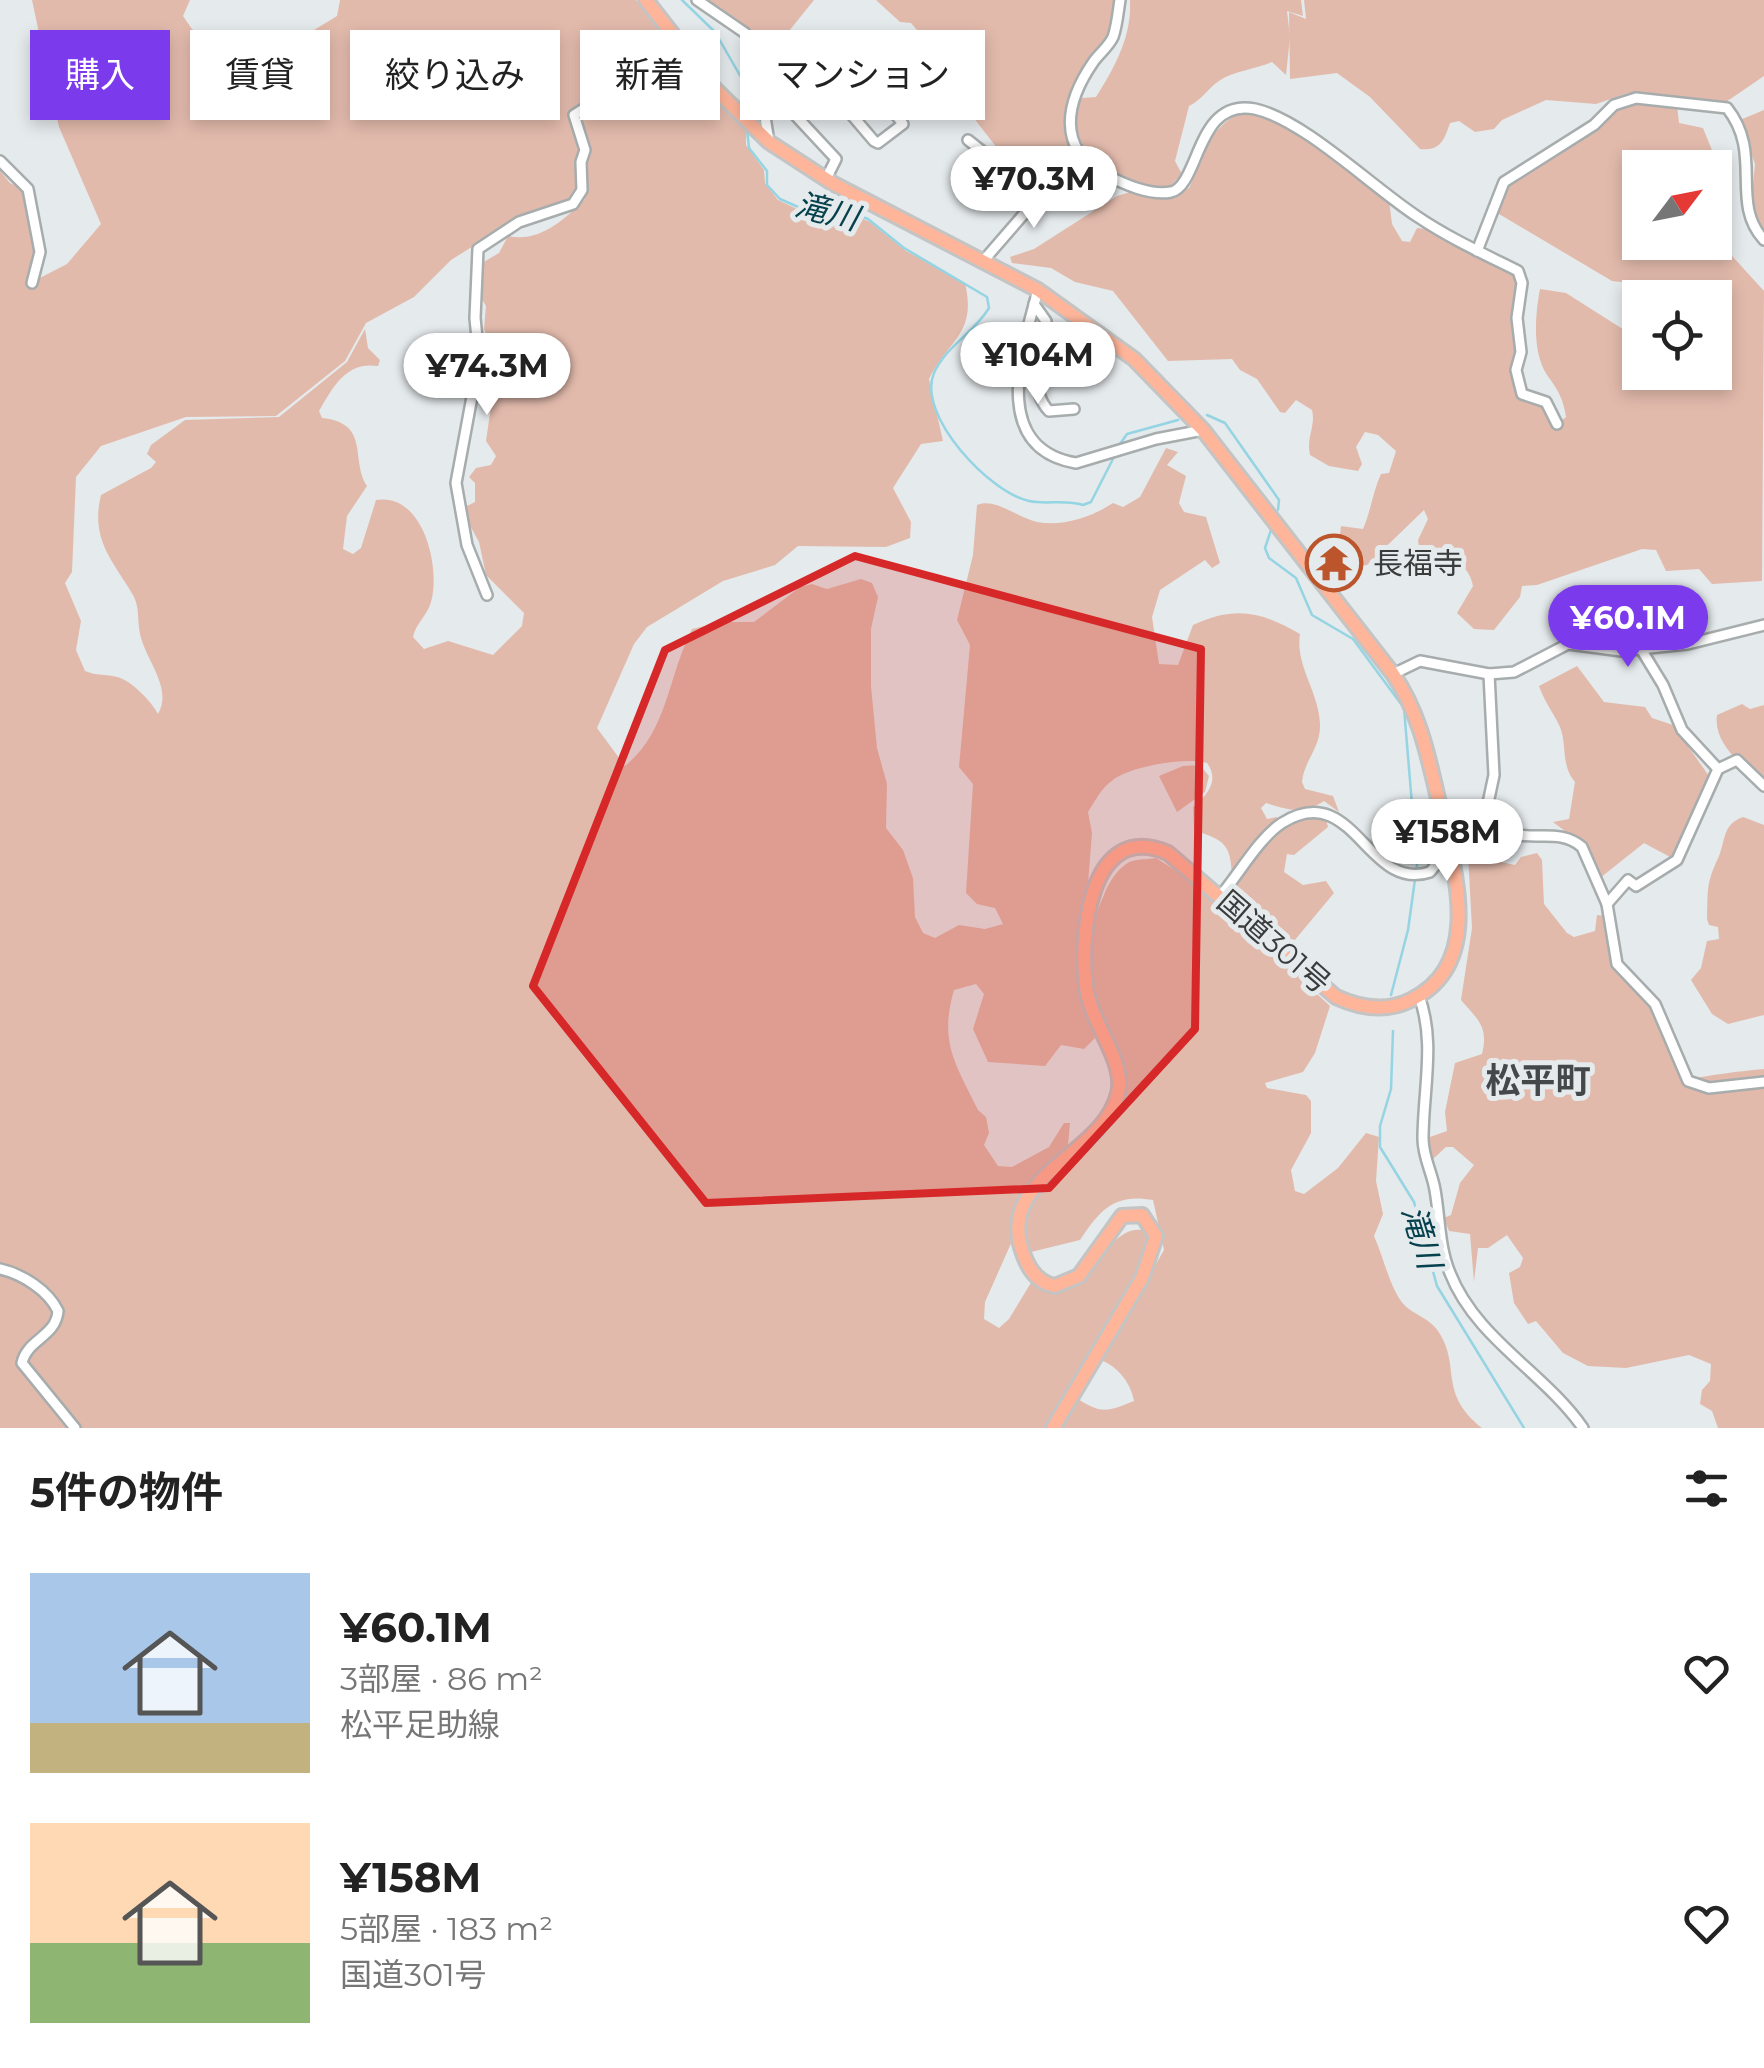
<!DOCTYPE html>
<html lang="ja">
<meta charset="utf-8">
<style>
:root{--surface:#fff;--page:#f2f2f2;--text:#222;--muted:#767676;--accent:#7c3aed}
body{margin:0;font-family:Montserrat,"Noto Sans JP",sans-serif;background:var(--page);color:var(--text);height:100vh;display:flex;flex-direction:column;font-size:38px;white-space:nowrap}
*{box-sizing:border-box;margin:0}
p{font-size:32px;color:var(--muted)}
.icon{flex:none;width:55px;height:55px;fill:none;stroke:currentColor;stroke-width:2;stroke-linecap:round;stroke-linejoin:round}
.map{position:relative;height:1428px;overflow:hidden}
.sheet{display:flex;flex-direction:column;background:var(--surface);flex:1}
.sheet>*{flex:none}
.guide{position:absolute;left:30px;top:30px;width:1000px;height:90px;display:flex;gap:20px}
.needle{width:65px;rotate:58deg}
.fabs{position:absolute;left:1622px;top:150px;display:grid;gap:20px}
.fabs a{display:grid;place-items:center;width:110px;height:110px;border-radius:0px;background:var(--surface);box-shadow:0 5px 15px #0003;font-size:50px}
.price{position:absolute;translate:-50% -85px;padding:0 22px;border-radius:35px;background:#fff;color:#222;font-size:32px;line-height:65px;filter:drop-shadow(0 2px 5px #0008)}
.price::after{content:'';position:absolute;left:50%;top:60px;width:30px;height:22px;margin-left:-15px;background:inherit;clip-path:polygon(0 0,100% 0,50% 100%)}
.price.on{background:var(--accent);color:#fff}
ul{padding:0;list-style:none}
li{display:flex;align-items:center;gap:30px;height:250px;padding:0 30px}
li span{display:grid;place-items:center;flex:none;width:280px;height:200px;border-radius:0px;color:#555}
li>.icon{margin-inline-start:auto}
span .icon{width:120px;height:120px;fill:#fffc;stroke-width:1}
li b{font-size:42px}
h2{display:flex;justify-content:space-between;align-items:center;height:120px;padding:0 30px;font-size:42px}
.pill{padding:0 35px;border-radius:0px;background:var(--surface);box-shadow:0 5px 15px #0003;font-size:35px;line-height:90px}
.pill.on{background:var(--accent);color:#fff}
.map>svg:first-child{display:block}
.green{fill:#e2baac}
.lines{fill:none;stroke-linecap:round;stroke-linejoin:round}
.stream{stroke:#94d4e3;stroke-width:2.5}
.minor-casing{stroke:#a7acad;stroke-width:14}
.highway-casing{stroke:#c4c4c4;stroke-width:18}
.minor{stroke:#fff;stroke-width:9}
.highway{stroke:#feb59a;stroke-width:12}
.marked{fill:#d62828;fill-opacity:0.2;stroke:#d62828;stroke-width:8;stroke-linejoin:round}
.labels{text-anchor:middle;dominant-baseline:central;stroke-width:10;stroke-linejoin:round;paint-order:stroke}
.poi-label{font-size:30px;fill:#3a3c3c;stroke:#e5eaec;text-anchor:start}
.street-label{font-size:30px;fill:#3a3c3c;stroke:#e5eaec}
.water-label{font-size:32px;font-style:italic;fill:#06424d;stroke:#e5eaec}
.quarter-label{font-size:35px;font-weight:bold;fill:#444849;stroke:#e5eaec}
</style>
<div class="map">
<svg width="1764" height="1428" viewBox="0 0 1764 1428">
<rect width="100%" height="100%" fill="#e5eaec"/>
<!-- green -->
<g class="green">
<path d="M32,0H190L183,16L192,29L218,44L241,42L283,49L337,16L340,0H636L687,61L675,67L650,55L638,57L605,92L574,110L572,126L583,152L575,199L507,225L451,260L414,297L366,323L345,361L276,416L186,417L101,446L76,477L72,572L65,583L81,621L76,650L85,671C97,676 105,674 117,677C131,680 152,702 158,714C173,688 146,661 140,634C137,620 140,608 133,595C113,561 90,540 101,495L151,468L156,462L147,454L151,445L185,420L279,417L347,362L365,329L368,348L380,360L378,366C346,361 333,387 319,411L322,418C371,423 350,460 367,486L347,516L343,549L353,554L361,548L376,500C423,492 441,567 431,602C427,616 416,623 413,637L424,649L448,641L493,655L522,626L524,613L486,575L479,542L461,509L475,502V483L469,477L476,468L491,465L496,456L486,441L498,358L484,329L486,306L474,286L475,276L482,263L499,253L508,236C539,243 564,220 585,199L584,162L588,153L576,116L608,96L632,67L647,58L669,70L693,69L746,131V145L764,170L765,183L778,200L812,216L854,215L870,222L906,251L965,283C977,334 949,339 929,379L943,441L921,444L893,488L911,522L910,538L886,547L798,546L775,565L723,581L647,627L634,644L597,728L625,766C668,731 667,679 692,629L722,622H754L800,587L812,584L827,589L861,579L872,583L878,597L871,629V686L877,748L887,784L886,828L903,850L913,878L915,917L923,933L935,938L959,925L985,929L1003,924L995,908L977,904L966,893L973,784L959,767L970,645L957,620L973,555L977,505C995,497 1018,518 1037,522C1062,527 1092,517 1113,503L1123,507L1140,497L1166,448L1178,452L1167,465L1186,476L1179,503L1184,512L1206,517L1220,563L1212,568L1205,560L1160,590L1152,617L1159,664L1178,665L1193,625C1235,606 1260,611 1300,634C1295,665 1319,692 1320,724C1321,748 1304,760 1302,782L1305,789L1333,796L1339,812L1324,801C1304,814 1290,811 1266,803L1261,808L1267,819L1277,817L1278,823L1232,879C1231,843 1225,841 1194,830L1193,807C1207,795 1220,781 1207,763C1186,757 1131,766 1113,780C1102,787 1095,801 1088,812L1092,833L1080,985L1095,1038L1084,1049L1061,1045L1045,1066L988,1062L973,1029L984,994L976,984L954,990C939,1042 955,1063 978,1110L986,1117L989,1133L984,1145L998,1166L1012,1167L1049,1147L1064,1123H1070L1068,1145L1023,1190L1016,1204L1013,1239L985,1302L984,1319L999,1328L1009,1319L1032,1281C1086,1324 1098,1225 1142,1230L1149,1240L1138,1275L1046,1428H79L28,1370L27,1355L55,1330L60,1314L45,1289L0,1266V171L10,183L27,191L38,253L32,282L67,264L101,224L59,127Z"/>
<polygon points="704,0 814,0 789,31 755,38"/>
<path d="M876,0H1118C1115,13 1114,28 1108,39C1089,78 1055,104 1073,149L1039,165L1014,170L949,86L934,50L911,23L900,22Z"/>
<path d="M1130,0H1301L1303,16L1287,11L1290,37L1286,75L1272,62C1256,69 1233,71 1219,81C1208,88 1202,100 1189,106L1175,161L1182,174L1168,188C1152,189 1144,184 1130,179C1095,167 1079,148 1071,112L1082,98L1096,97C1115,67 1132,36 1130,0Z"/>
<path d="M1304,0H1764V76L1726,102L1628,93L1596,104L1546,100L1502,120L1494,129L1475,132L1459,121L1450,123C1444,141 1440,151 1420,149L1370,97L1337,73L1290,79L1289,12L1306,19Z"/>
<path d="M1626,101L1677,105L1679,123L1703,128L1718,165L1715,175V168H1640V242H1715V219L1733,257L1764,291L1762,581L1712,584L1699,569L1666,571L1656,550L1642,549L1537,585L1522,586L1520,597L1494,630L1474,629L1457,613L1473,586C1470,568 1457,561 1442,554L1428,563H1421L1418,540L1428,519L1424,510L1367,565L1361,566L1340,535L1341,526L1363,529C1371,511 1373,491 1381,474L1389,473L1396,451L1378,435L1365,432L1356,447L1362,464L1358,471L1329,466L1310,455C1306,437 1316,426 1312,410L1296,400L1285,413L1280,412L1257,379L1240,370L1232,359L1168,361L1113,291L1075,282L1051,268L1012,263L1010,257L1034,249L1117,196L1137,190L1169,194L1189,188C1197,174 1197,158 1206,145C1214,133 1231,113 1247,111C1277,106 1363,181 1389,200L1392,224L1402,241L1410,242L1417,228L1435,230L1516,273L1520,395L1544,405L1556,425L1566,417C1563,398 1558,390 1547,375C1532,352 1535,315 1540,289L1566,293L1640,340V372L1653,373L1662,385L1680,383L1690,373L1715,372V298L1664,297L1639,284L1612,281L1494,211L1505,183Z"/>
<polygon points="1764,110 1764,237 1750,215 1755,164 1740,120"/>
<path d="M1577,666L1604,702L1645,707L1652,718L1673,725L1709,776L1672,858L1644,843L1600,878L1574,838L1553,822L1569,819L1575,782C1559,763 1569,741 1557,721C1550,708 1544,700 1539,686Z"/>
<path d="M1742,704L1750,709L1764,705V781C1742,767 1713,743 1717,715Z"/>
<polygon points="1200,765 1209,776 1205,792 1177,812 1159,776 1183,766"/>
<polygon points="1325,816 1328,827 1294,855 1287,854 1284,872 1303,885 1326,881 1334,893 1294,941 1304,954 1301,960 1226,892 1283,825"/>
<path d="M1743,817L1764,825V1015L1728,1024L1712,1014L1691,980L1701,968L1707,941L1719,939L1718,927L1709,925L1707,919C1708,888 1706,884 1719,856C1726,839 1722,825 1743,817Z"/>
<path d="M1537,853L1542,860L1544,904L1567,933L1574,937L1595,931L1597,915L1607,916L1608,944L1618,971L1653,1005L1684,1082L1710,1091L1764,1085V1428H1718L1712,1411L1700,1404L1702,1390L1710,1381L1711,1364L1689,1355L1626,1368L1588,1366L1563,1353L1536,1321L1528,1324L1514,1303L1509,1273L1520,1267L1523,1258L1507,1235L1488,1248H1478L1474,1282L1470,1234L1449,1231L1444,1218L1451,1215L1460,1183L1474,1165L1453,1147H1446L1433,1159L1427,1149L1430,1137L1447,1131L1445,1112L1455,1063L1482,1054C1489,1026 1477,1019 1461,1000L1472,928L1468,855L1515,865L1521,857Z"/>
<path d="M1156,858L1202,887L1330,1006L1315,1053L1303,1072L1265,1083L1267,1088L1306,1095L1311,1101V1133L1291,1170L1295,1191L1304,1194L1338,1168L1366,1133L1379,1137L1376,1181L1383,1214L1374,1236C1383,1256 1389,1284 1401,1301C1410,1314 1429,1317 1438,1331C1462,1367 1437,1392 1482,1428H1060L1078,1399C1103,1415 1109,1411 1134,1401C1131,1383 1118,1367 1101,1360L1164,1250L1153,1200C1114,1193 1100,1210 1080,1240L1031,1252C1006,1183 1104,1147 1127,1091C1112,1019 1068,971 1104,895C1108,884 1116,871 1126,864C1135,858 1146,860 1156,858Z"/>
<path d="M1764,1069V1079L1712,1085L1690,1080C1697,1076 1752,1070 1764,1069Z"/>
<polygon points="0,1271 43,1294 54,1313 50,1328 21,1351 20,1365 72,1428 0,1428"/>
</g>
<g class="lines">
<!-- stream -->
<g class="stream">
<polyline points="682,0 715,32 753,98 750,117"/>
<path d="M747,129L749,148L767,171V185L780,199L814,214H854L868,219L904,248L987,297L989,308C974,333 946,346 934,373C916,415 990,493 1029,501C1047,505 1065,499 1083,505L1091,502L1115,455"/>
<polyline points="1207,415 1225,423 1279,500 1278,510"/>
<polyline points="1118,447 1127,434 1178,420"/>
<polyline points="1271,530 1265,548 1269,558 1296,578 1312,615 1353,639 1404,708 1417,865 1408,930 1391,995"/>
<polyline points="1393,1031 1391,1089 1380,1126 1380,1147 1414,1202 1437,1286 1524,1428"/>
</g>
<!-- minor casing -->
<g class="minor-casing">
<g id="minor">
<polyline points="697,0 745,33 754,47 769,142"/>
<path d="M1120,0C1118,12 1117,26 1113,37C1109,46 1100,53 1094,61C1066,101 1055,148 1106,175C1124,184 1150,196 1171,192C1200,185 1196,97 1255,109C1304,120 1372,187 1418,217C1449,238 1484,254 1518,271L1522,283L1517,318L1521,352L1516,370L1522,394L1546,402L1557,424"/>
<polyline points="810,66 874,141 878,143 903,124 864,74 822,62 818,63 787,75 796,116 836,159 826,179"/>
<polyline points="968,140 1017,179 1054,178"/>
<polyline points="0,161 28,189 40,252 32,283"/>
<path d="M1477,251L1504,182L1594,125L1614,105L1636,98L1727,108C1764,154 1729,202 1764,240"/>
<polyline points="984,260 1062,170 1085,162"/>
<path d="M1038,290C1022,350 989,448 1076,463L1156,439L1203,430"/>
<path d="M1034,304L1046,321C1039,347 1028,390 1049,411L1074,409"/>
<polyline points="487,595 467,545 456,483 479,359 475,318 478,249 519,222 573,204 582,190 581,162 585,150 574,115 604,96 633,63 647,56 677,69 695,62"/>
<polyline points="1641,649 1663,685 1682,730 1718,769"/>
<polyline points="1393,674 1420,661 1489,674 1514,672 1568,644 1621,651 1688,644 1764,625"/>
<path d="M1489,674L1494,775L1487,808C1511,858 1551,820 1582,847L1607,904L1617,964L1655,1004L1688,1081L1709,1088L1764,1082"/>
<path d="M1221,895C1239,874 1259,838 1282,823C1354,778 1367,893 1430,872L1449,849"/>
<polyline points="1607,904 1628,880 1636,886 1677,860 1718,769 1737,760 1764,786"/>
<path d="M1419,996C1436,1042 1423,1090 1423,1139C1423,1157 1432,1172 1435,1190C1440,1218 1439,1247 1450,1273C1476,1339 1544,1372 1583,1428"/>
<path d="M0,1269C22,1274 48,1290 58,1311C56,1337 27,1339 22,1363L75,1428"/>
</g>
</g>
<!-- highway casing -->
<g class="highway-casing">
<path id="highway" d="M646,0L715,89L769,142L832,183L1038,290L1134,359L1203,430L1393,674C1422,717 1429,762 1441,811C1455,872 1484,965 1411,1000C1387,1012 1360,1008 1336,997L1168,853C1088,818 1078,941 1087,992C1092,1024 1126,1062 1118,1094C1102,1158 992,1176 1024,1256C1030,1272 1039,1283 1055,1286L1079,1276L1122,1216L1142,1215L1156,1236L1142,1278L1053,1428"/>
</g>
<!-- minor -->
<use href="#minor" class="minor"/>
<!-- highway -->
<use href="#highway" class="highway"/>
</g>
<!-- marked area -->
<path class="marked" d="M855,556L1201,649L1195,1029L1049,1188L706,1203L533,986L665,650Z"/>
<!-- icons -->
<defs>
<g id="temple-ring" transform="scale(2.875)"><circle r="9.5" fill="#e5eaec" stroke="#bc552c" stroke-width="1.5"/><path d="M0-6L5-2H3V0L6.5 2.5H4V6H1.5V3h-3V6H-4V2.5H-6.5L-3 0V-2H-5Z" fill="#bc552c"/></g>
</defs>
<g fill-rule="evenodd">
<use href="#temple-ring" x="1334" y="563"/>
</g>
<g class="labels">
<!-- poi labels -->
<g class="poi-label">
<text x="1373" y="563">長福寺</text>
</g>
<!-- street labels -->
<g class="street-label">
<text transform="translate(1274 942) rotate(41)">国道301号</text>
</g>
<!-- water labels -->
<g class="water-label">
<text transform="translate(827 211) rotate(14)">滝川</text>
<text transform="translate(1422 1237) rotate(73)">滝川</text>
</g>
<!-- quarter labels -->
<g class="quarter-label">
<text x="1538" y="1080">松平町</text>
</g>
</g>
</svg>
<div class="fabs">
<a><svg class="needle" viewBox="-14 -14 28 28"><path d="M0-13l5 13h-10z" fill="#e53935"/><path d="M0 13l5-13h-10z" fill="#767676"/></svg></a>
<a><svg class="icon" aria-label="locate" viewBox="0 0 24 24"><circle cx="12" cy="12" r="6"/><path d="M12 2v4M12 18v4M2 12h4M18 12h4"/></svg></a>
</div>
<b class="price" style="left:1034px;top:231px">¥70.3M</b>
<b class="price" style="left:1038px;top:407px">¥104M</b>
<b class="price" style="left:487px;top:418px">¥74.3M</b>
<b class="price on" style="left:1628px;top:670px">¥60.1M</b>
<b class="price" style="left:1447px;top:884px">¥158M</b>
<div class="guide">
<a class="pill on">購入</a>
<a class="pill">賃貸</a>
<a class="pill">絞り込み</a>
<a class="pill">新着</a>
<a class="pill">マンション</a>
</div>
</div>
<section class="sheet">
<h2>5件の物件<svg class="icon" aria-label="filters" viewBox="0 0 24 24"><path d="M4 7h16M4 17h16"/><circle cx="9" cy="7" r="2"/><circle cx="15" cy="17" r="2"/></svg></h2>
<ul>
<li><span style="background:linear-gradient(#a9c7e8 75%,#c2b280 0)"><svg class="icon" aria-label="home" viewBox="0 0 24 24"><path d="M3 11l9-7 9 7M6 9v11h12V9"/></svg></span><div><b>¥60.1M</b><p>3部屋 · 86 m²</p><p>松平足助線</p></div><svg class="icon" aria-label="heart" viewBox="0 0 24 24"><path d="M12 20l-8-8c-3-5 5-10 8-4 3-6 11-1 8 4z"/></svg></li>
<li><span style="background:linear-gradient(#ffd9b3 60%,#8fb573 0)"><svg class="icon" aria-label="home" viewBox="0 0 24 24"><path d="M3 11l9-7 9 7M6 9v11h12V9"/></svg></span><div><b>¥158M</b><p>5部屋 · 183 m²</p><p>国道301号</p></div><svg class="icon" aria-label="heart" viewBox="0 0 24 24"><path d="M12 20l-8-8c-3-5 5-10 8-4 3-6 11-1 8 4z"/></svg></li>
</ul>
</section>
